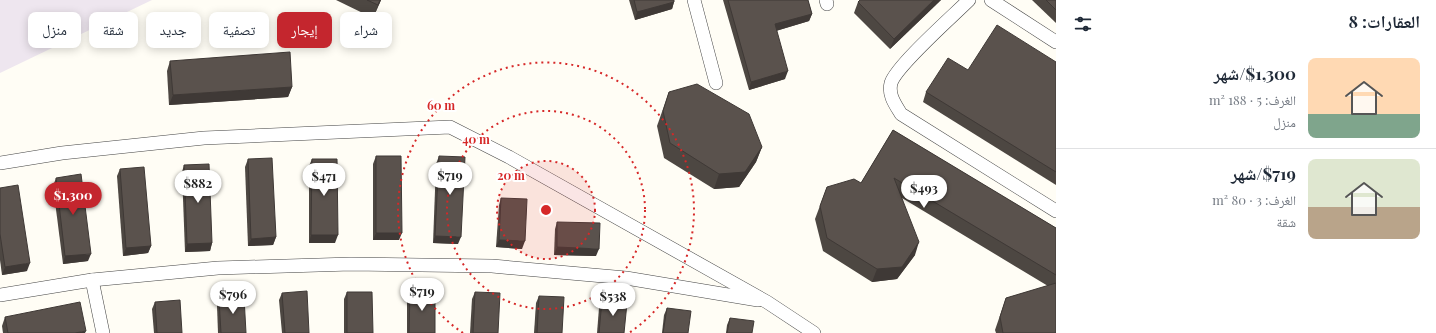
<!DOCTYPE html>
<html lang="ar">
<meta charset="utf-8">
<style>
:root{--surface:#fff;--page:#f2f2f3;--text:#1f2937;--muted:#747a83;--line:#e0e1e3;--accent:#c4262e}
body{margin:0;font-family:"Playfair Display","Noto Naskh Arabic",serif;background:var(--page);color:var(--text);direction:rtl;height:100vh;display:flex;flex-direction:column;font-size:15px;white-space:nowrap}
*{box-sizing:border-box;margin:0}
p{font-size:13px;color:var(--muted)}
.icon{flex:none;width:22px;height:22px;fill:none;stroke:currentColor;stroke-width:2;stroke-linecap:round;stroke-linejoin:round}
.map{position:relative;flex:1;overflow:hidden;direction:ltr}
.side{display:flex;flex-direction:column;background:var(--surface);width:380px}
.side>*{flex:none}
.hud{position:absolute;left:12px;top:12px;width:380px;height:36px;direction:rtl;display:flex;gap:8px}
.price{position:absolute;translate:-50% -34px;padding:0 9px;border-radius:14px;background:#fff;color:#222;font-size:13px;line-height:26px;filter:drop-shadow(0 1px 2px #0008)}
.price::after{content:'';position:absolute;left:50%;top:24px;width:12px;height:9px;margin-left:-6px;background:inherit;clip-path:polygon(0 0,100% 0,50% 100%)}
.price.active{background:var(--accent);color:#fff}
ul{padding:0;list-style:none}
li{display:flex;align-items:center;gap:12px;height:100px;padding:0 16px}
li+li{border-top:1px solid var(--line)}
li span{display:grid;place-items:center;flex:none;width:112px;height:80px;border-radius:8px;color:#555}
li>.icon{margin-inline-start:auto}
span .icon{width:48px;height:48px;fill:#fffc;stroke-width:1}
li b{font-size:17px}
h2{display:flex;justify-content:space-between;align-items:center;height:48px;padding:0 16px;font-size:17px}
.chip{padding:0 14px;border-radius:8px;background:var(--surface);box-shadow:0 2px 10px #0003;font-size:14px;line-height:36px}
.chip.active{background:var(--accent);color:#fff}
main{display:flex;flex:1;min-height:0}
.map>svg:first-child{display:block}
.industrial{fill:#eee6ef}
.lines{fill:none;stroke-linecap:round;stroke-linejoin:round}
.street-casing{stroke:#444;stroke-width:14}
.street{stroke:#fff;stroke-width:13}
.wall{fill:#4d4742}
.shaded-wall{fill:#3f3936}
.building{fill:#5a524d;stroke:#3f3936}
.ring{fill:none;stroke:#d62828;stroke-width:2;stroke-dasharray:2 4}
.centre{fill:#d62828;stroke:#fff;stroke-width:2}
.ring-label{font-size:12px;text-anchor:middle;font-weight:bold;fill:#d62828;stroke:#fff;stroke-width:4;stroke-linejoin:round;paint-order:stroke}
</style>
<main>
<section class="side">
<h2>العقارات: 8<svg class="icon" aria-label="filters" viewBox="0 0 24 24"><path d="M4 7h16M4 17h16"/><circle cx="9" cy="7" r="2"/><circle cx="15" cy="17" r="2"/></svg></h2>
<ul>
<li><span style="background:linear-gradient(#ffd9b3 70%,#7fa58c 0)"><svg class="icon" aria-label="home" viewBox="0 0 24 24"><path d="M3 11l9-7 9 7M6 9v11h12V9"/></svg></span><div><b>$1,300/شهر</b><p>الغرف: 5 · 188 m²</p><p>منزل</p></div></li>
<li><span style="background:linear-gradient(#dfe7d0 60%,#b9a48a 0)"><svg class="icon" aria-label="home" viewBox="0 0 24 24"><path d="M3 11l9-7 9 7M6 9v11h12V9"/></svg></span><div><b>$719/شهر</b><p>الغرف: 3 · 80 m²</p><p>شقة</p></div></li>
</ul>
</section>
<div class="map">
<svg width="1056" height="333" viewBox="0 0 1056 333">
<rect width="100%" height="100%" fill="#fffdf5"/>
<!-- industrial -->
<polygon class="industrial" points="0,0 152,0 0,73"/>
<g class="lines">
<!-- street casing -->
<g class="street-casing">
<g id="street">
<polyline points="694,0 716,83"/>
<polyline points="826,0 827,4"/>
<path d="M969,0C954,15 896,66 891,83C888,95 895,104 901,114L1056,211"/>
<polyline points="991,0 1056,42"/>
<polyline points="0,163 62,153 204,138 450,127 509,157 767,302 814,333"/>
<polyline points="92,280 103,333"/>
<polyline points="0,295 92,280 218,268 351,264 492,266 626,278 758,300"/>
</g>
</g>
<!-- street -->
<use href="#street" class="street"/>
</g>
<!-- wall -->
<g class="wall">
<polygon points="336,0 381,0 373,18"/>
<polygon points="629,0 674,0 674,2 672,9 635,20"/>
<polygon points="723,0 808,0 812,14 809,21 776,31 785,79 749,90"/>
<polygon points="860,0 941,0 890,49 854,13 858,2"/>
<polygon points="1032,0 1056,0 1056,23"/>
<polygon points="170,61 292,87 288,97 169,105 167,71"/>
<polygon points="1056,62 1056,185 923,102 926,92 968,70"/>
<polygon points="669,92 762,147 756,162 739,187 714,189 664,158 657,126"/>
<polygon points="893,130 1056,228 1056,333 996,333 995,330 1006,298 1048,286 902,198 915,255 897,279 872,282 823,251 815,219 827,187 861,183"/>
<polygon points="376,156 399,240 373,240 373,164"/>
<polygon points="439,156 458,244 433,243 436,164"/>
<polygon points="248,159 276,237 273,245 248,246 245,167"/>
<polygon points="312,159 335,243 309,243 309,166"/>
<polygon points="184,165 212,243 210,251 185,252 182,172"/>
<polygon points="120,169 151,246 148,253 123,256 117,176"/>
<polygon points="56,178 88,261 63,264 53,186"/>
<polygon points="0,188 27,271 2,275 0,260"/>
<polygon points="501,198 522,249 496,247 499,205"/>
<polygon points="557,222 596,256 554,255 555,229"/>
<polygon points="410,291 435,333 407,333 407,298"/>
<polygon points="347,292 373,333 344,333 344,299"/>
<polygon points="475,292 498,333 470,333 472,299"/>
<polygon points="282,293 309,333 282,333 279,300"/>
<polygon points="539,296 562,333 534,333 536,303"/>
<polygon points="219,299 246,333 218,333 217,306"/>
<polygon points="602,300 624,333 597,333 599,308"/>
<polygon points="155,302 182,333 154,333 152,309"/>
<polygon points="667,308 688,333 662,333 664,315"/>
<polygon points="5,317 85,333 3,333 2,326"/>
<polygon points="730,318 752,333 726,333 727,325"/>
</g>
<!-- shaded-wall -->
<g class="shaded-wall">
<polygon points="380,0 381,0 373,18 378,5"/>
<polygon points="934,0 941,0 890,49 894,39"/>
<polygon points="674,2 672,9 635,20 637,12"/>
<polygon points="812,14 809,21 772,32 775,24"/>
<polygon points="788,71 785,79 749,90 751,82"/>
<polygon points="292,87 288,97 169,105 173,95"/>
<polygon points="762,147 756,162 739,187 714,189 719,174"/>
<polygon points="376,233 402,233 399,240 373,240"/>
<polygon points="311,235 338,235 335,243 309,243"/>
<polygon points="435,236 461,237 458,244 433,243"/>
<polygon points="276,237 273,245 248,246 251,239"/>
<polygon points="499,240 525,241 522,249 496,247"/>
<polygon points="919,242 915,255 897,279 872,282 877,269"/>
<polygon points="212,243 210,251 185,252 187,244"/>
<polygon points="151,246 148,253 123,256 126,248"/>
<polygon points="557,247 599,249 596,256 554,255"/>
<polygon points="91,254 88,261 63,264 65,256"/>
<polygon points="30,263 27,271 2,275 5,267"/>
<polygon points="86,331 85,333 75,333"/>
</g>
<!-- building -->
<g class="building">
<polygon points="367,0 380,0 378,5"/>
<polygon points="634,0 674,0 674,2 637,12"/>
<polygon points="728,0 808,0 812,14 775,24 788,71 751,82"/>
<polygon points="860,0 934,0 894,39 858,2"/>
<polygon points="1046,0 1056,0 1056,10"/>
<polygon points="997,25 1056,62 1056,172 926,92 948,58 968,70"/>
<polygon points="290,52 292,87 173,95 170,61"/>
<polygon points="697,84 749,114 762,147 745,172 719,174 670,143 663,111 669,92"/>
<polygon points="893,130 1056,228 1056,275 894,178 919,242 902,267 877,269 827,238 820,206 827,187 854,179 861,183"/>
<polygon points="376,156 401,156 402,233 376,233"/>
<polygon points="439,156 465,157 461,237 435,236"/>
<polygon points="272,158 276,237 251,239 248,159"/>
<polygon points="312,159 337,159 338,235 311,235"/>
<polygon points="209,164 212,243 187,244 184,165"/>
<polygon points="144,167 151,246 126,248 120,169"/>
<polygon points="81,174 91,254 65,256 56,178"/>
<polygon points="18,185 30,263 5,267 0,234 0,188"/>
<polygon points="501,198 527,199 525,241 499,240"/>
<polygon points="557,222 600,223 599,249 557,247"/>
<polygon points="1056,283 1056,333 1003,333 1000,317 1006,298"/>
<polygon points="307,291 309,333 285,333 282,293"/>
<polygon points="410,291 435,291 435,333 409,333"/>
<polygon points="347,292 372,292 373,333 347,333"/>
<polygon points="475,292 500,293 498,333 473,333"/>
<polygon points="539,296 564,297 562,333 537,333"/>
<polygon points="244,297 246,333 221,333 219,299"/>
<polygon points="180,300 182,333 157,333 155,302"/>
<polygon points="602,300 627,303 624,333 599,333"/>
<polygon points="80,302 86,331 75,333 8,333 5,317"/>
<polygon points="667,308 691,311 688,333 663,333"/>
<polygon points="730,318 754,321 752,333 727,333"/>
</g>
<!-- distance rings -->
<circle cx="546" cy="210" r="49" fill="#d62828" fill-opacity=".12"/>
<g class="ring">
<circle cx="546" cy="210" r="49"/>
<circle cx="546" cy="210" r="99"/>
<path d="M463 333A148 148 0 1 1 629 333"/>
</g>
<circle cx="546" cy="210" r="6" class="centre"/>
<g class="ring-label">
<text x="441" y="110">60 m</text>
<text x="476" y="144">40 m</text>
<text x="511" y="180">20 m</text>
</g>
</svg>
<b class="price" style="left:450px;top:196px">$719</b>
<b class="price" style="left:324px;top:197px">$471</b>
<b class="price" style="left:198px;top:204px">$882</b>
<b class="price" style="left:924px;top:209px">$493</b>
<b class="price active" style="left:73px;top:216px">$1,300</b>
<b class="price" style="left:422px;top:312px">$719</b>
<b class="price" style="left:233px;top:315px">$796</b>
<b class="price" style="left:613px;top:317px">$538</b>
<div class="hud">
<a class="chip">شراء</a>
<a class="chip active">إيجار</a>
<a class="chip">تصفية</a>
<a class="chip">جديد</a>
<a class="chip">شقة</a>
<a class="chip">منزل</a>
</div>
</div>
</main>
